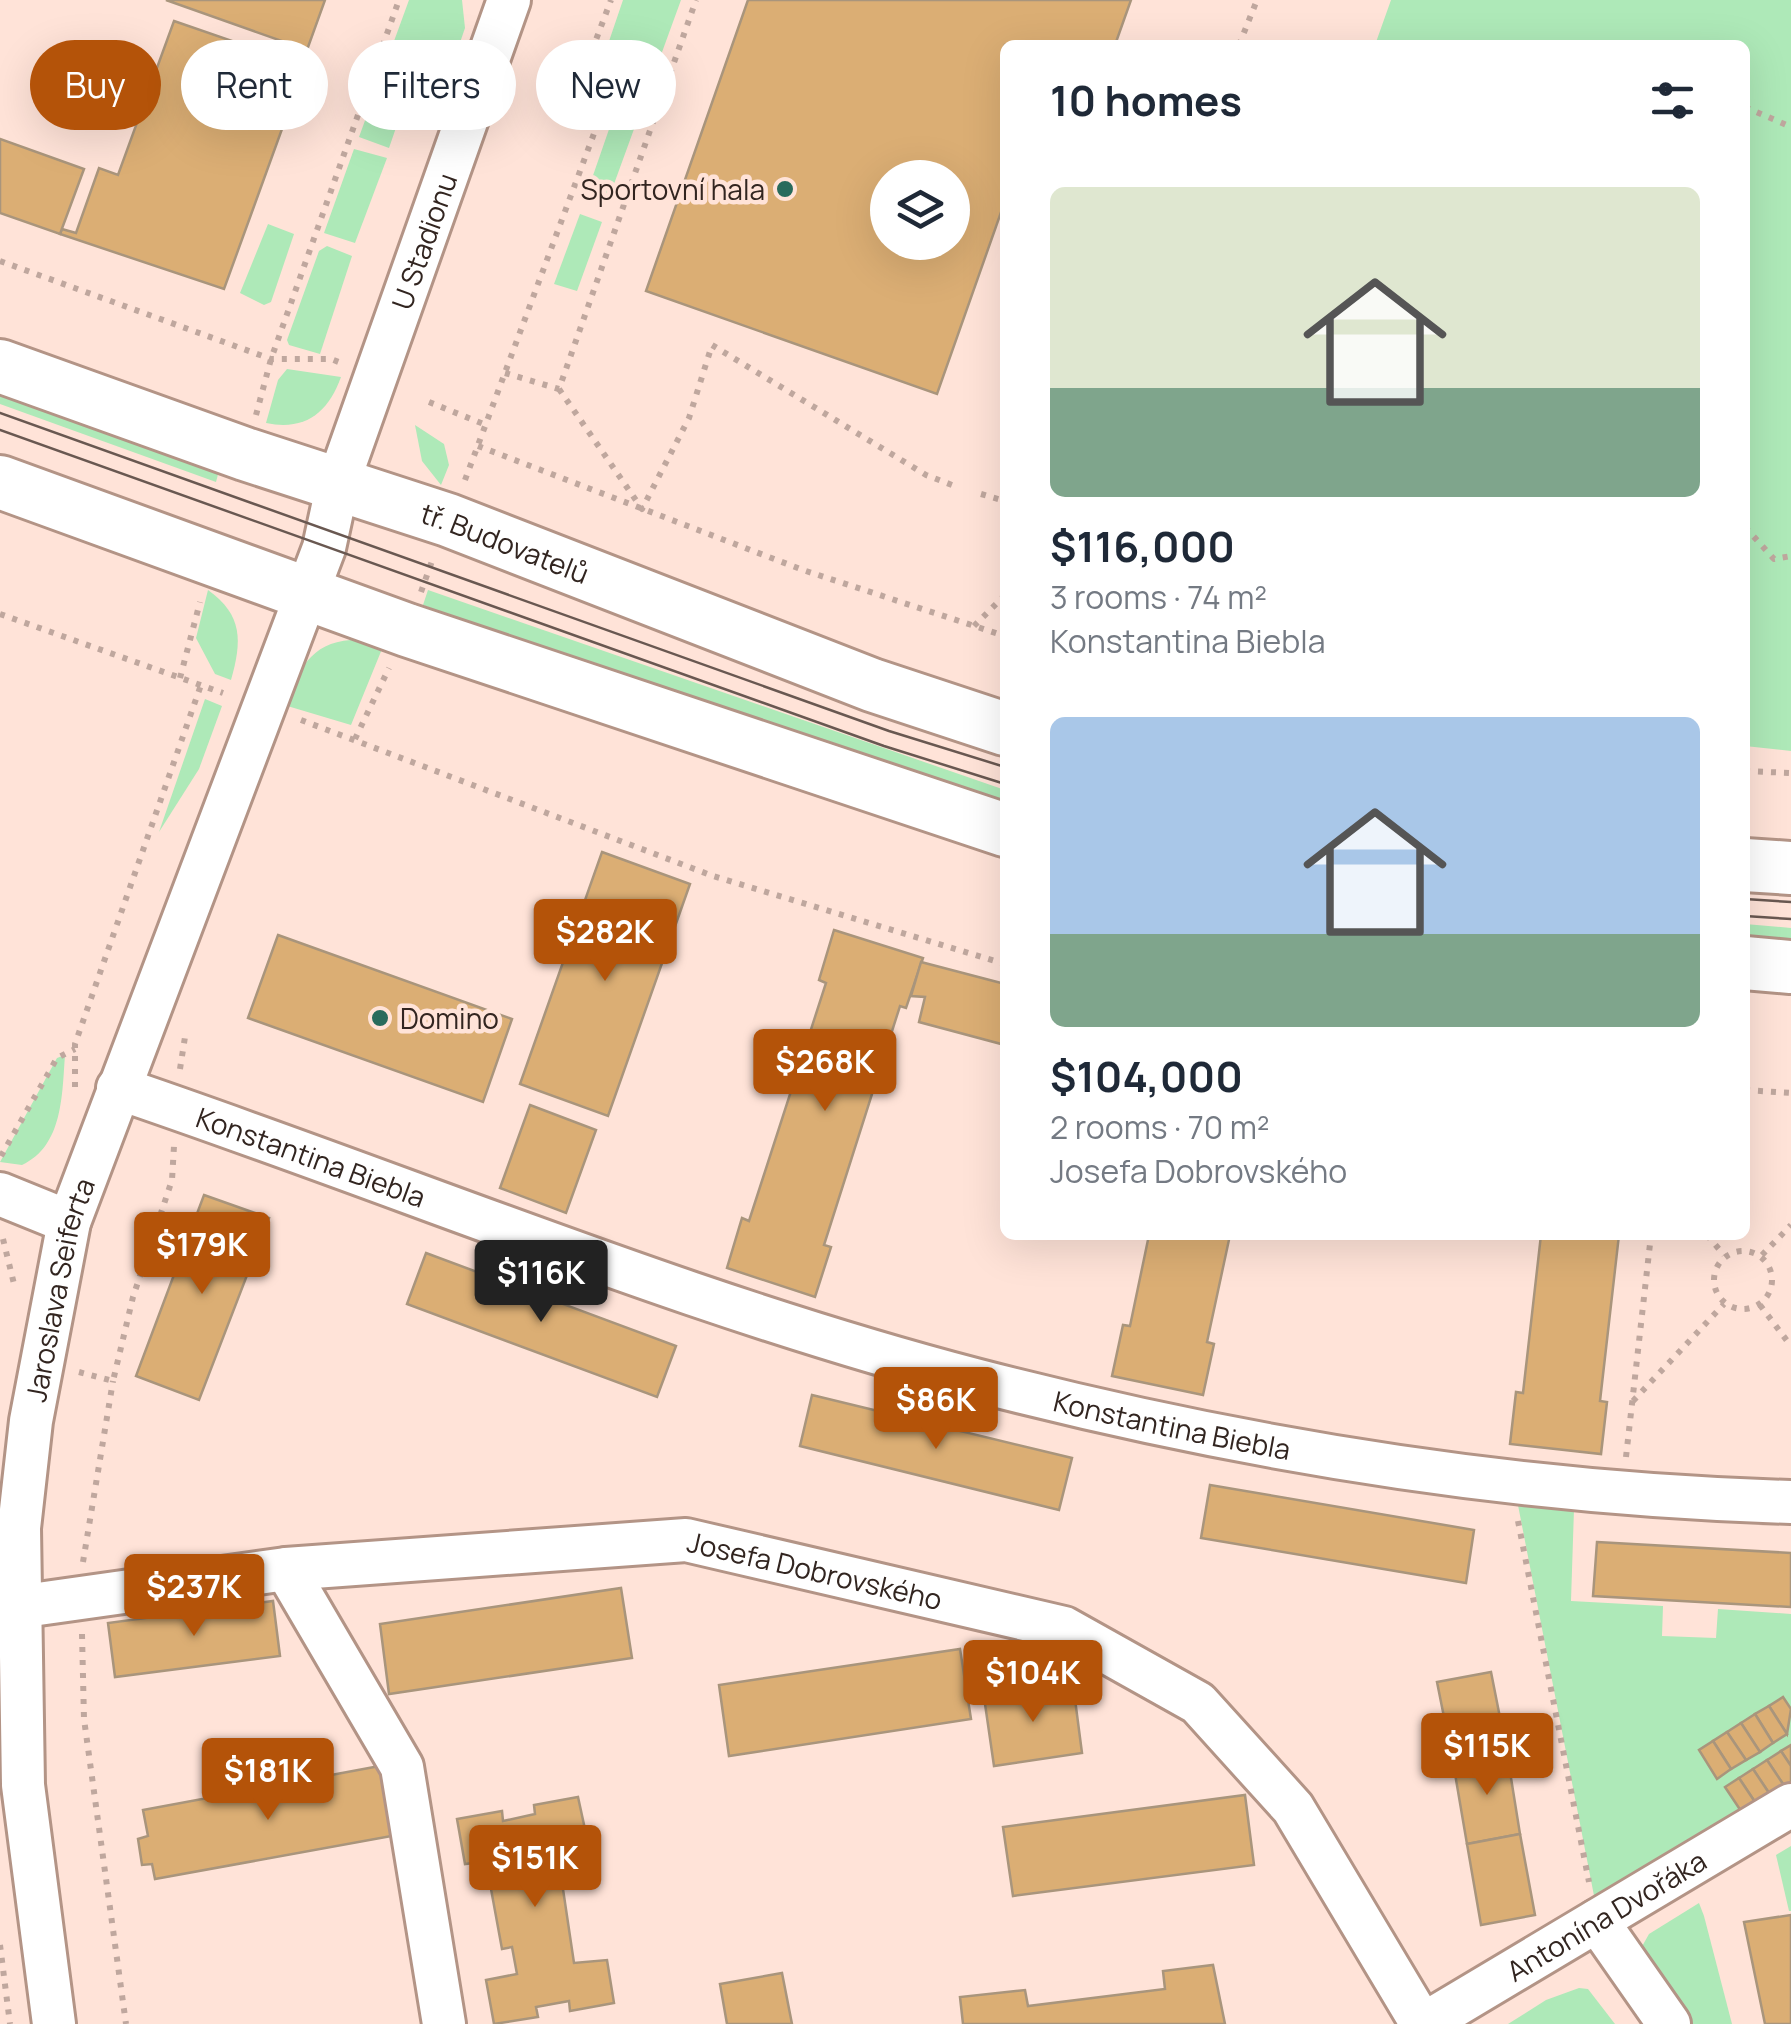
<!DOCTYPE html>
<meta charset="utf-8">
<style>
:root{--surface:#fff;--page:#f6f6f7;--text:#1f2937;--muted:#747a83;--accent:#b45309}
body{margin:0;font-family:Manrope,sans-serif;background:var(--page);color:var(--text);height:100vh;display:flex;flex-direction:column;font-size:38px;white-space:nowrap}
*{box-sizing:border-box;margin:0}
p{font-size:32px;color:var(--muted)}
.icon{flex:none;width:55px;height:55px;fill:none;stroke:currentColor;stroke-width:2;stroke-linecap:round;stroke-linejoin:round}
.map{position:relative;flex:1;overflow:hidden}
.sheet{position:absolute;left:1000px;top:40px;width:750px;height:1200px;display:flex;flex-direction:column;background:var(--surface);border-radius:15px;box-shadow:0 10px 40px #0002}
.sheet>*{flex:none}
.guide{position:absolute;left:30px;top:40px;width:820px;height:90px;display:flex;gap:20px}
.tools{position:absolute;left:870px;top:160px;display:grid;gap:20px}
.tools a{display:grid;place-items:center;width:100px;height:100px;border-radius:50%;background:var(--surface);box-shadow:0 10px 40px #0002;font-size:50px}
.price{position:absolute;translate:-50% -85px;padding:0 22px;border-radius:10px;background:var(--accent);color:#fff;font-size:32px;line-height:65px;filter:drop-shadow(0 2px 5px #0008)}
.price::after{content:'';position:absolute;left:50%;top:60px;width:30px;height:22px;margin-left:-15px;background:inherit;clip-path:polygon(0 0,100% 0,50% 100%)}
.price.on{background:#222;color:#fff}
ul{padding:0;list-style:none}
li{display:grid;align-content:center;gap:20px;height:530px;padding:0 50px}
li span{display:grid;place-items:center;height:310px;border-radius:15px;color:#555}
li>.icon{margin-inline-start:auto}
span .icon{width:180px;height:180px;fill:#fffc;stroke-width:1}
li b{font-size:42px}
h2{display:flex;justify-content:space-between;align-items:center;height:120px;padding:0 50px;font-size:42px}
.chip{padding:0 35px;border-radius:45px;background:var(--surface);box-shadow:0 10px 40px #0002;font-size:35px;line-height:90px}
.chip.on{background:var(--accent);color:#fff}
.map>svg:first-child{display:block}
.green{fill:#aee9b8}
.building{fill:#dbae74;stroke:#a9957c;stroke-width:2.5;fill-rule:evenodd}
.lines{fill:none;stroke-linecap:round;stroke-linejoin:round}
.minor-casing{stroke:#b39486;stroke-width:48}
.tertiary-casing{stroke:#b39486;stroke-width:58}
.path{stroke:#bfa79e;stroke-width:6;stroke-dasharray:5 8;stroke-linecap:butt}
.minor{stroke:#fff;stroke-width:42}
.tertiary{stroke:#fff;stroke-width:52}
.tram{stroke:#695851;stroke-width:2.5}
.poi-dot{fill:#286b5c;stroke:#ffe3d8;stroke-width:4}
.labels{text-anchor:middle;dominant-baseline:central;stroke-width:9;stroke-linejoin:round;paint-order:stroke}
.poi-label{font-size:28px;fill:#322520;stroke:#ffe3d8;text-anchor:end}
.street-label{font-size:28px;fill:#322520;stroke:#ffe3d8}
</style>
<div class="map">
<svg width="1791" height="2024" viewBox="0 0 1791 2024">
<rect width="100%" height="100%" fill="#ffe3d8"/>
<!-- green -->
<g class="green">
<polygon points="409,0 462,0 465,28 452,66 420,58 389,148 359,137"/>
<polygon points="623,0 681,0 610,195 589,187 624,86 605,53"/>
<polygon points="1391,0 1791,0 1791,751 1745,746 1745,45 1375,45"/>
<polygon points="354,149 387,158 355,243 324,233"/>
<polygon points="580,214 602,222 577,291 554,284"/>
<polygon points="268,224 294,234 271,302 264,305 240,293"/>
<polygon points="327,246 352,256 320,354 289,345 287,340 319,251"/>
<path d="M287,369L341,377C328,413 305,431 266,423L278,380Z"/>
<polygon points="0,386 221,463 216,482 0,404"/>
<polygon points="415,425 444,444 449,465 441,485 422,461"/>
<path d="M208,590C243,615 242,641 231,680L215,674L196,638Z"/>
<polygon points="428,590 1005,790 1005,810 761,732 423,605"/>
<path d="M351,640L382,649L351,725L284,705C299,670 310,643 351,640Z"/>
<polygon points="205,699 222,706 199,769 159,832"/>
<polygon points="1745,924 1791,928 1791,945 1745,941"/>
<path d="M65,1055C62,1095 63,1146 22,1165L0,1162L57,1058Z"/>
<polygon points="1517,1500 1574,1509 1571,1601 1663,1606 1662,1636 1716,1638 1718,1609 1791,1614 1791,1745 1725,1787 1745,1817 1596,1906"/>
<polygon points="1791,1846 1791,1911 1789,1911 1776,1855"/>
<polygon points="1699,1903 1704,1916 1732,2024 1683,2024 1640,1950 1649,1934"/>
<polygon points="1579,1988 1588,1989 1615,2024 1508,2024 1546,2000"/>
</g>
<!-- building -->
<g class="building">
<polygon points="166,0 325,0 307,50"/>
<path d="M748,0H1131L1115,45H1005V201L937,394L646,291ZM888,178H952V242H888Z"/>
<polygon points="174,21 267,53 270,48 278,51 252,118 282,129 224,289 60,234 62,229 76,233 99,168 118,175"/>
<polygon points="0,139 84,169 60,234 0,213"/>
<polygon points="602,852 690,884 608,1116 520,1084"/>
<polygon points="834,930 923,958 906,1008 900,1006 824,1245 831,1247 815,1297 727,1268 742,1218 749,1221 826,983 819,980"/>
<polygon points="278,935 512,1019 483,1102 248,1018"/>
<polygon points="921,962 1005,984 1005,1045 919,1022 925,997 911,996"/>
<polygon points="530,1105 596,1130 566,1213 500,1188"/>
<polygon points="204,1195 269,1218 199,1400 136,1376"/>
<polygon points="1149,1235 1230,1235 1207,1342 1214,1344 1203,1395 1112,1376 1123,1325 1130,1326"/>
<polygon points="1541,1235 1619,1235 1600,1401 1607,1402 1601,1454 1510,1444 1516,1392 1523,1393"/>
<polygon points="426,1253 676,1346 657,1397 407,1304"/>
<polygon points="812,1395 1072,1458 1059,1510 800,1446"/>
<polygon points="1210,1485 1474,1530 1466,1583 1201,1538"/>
<polygon points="1597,1542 1791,1553 1791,1607 1593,1596"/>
<polygon points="621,1588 632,1658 389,1694 380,1624"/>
<polygon points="273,1601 280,1656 115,1677 108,1623"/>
<polygon points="960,1649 971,1719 729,1756 719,1685"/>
<polygon points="1491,1672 1507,1753 1453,1762 1437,1682"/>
<polygon points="1073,1684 1082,1753 994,1766 984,1697"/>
<polygon points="1783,1697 1791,1709 1787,1734 1769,1706"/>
<polygon points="1769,1706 1787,1734 1773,1743 1755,1714"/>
<polygon points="1755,1714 1773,1743 1760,1752 1741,1723"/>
<polygon points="1741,1723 1760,1752 1746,1760 1727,1732"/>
<polygon points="1727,1732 1746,1760 1731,1769 1713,1741"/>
<polygon points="1713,1741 1731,1769 1717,1779 1699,1750"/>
<polygon points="1791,1745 1791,1766 1781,1751"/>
<polygon points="1781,1751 1791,1766 1791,1783 1785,1787 1767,1760"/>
<polygon points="1507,1753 1520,1834 1467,1844 1453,1762"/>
<polygon points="1767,1760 1785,1787 1771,1796 1753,1769"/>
<polygon points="385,1765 397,1835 155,1879 152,1864 142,1865 138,1839 148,1836 143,1810"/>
<polygon points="1753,1769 1771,1796 1757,1805 1739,1778"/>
<polygon points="1739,1778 1757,1805 1743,1814 1725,1787"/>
<polygon points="1245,1795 1254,1865 1013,1896 1003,1827"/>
<polygon points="578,1797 588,1843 557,1849 574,1963 607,1960 614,2003 570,2011 569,2001 536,2007 538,2017 494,2024 486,1980 517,1974 512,1947 502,1949 491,1889 501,1887 497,1860 465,1864 457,1819 502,1811 503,1821 535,1814 534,1805"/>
<polygon points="1520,1834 1535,1915 1481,1925 1467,1844"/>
<polygon points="1791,1915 1791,2024 1765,2024 1744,1922"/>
<polygon points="1213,1965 1225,2024 963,2024 960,1997 1025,1990 1028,2006 1165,1989 1163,1971"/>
<polygon points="782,1973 792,2024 727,2024 720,1984"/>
</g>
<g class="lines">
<!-- minor casing -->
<g class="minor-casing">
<g id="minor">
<path id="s1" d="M118,1088C402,1184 684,1304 975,1380C1240,1449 1516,1494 1791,1502"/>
<polyline points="0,1194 69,1222"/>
<polyline points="286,1569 402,1767 444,2024"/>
<path id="s2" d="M17,1607L286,1569L686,1540L1064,1628L1198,1703L1293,1808L1422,2024"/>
<polyline points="1597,1921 1669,2024"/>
<path id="s3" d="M54,2024L23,1785L19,1528L31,1421L69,1222L324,548L338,483L509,0"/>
<path id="s4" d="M1424,2024L1791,1805"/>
</g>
</g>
<!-- tertiary casing -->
<g class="tertiary-casing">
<g id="tertiary">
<path id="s5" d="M0,366L245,454L448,520L872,685L1005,729"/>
<polyline points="0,482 407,630 1005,830"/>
<polyline points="1745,865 1791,868"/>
<polyline points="1745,963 1791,967"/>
</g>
</g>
<!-- path -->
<g class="path">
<polyline points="1239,45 1257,0"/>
<polyline points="1745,107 1791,127"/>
<polyline points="0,261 271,359 331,359 341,363"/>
<polyline points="505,373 559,389 696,0"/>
<polyline points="559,389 642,509 689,418 712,345 926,475 952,485"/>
<polyline points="429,402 486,425"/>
<polyline points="256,415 271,359 399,0"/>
<polyline points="478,446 803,570 1005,636"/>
<polyline points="465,480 605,104 594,45 611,0"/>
<polyline points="981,494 1005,501"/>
<polyline points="1745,527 1774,559 1791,556"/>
<polyline points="421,592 432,561"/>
<polyline points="0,614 223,693"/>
<polyline points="974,626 1005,595"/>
<polyline points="180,678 200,602"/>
<polyline points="301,720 713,876 1005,964"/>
<polyline points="355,739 389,668"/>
<polyline points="1745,771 1791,773"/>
<polyline points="180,1069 185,1037"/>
<polyline points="75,1087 75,1044 201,685"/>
<polyline points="1745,1090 1791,1093"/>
<polyline points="1,1156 57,1058 75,1049"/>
<polyline points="1707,1235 1724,1255"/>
<polyline points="3,1239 14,1284"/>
<circle cx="1743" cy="1280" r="29"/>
<polyline points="1762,1255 1791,1225"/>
<polyline points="1760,1305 1791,1346"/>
<polyline points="79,1372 113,1381 133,1297 172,1180 174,1146"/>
<polyline points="1633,1401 1724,1304"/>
<polyline points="1626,1457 1651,1235"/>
<polyline points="1518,1521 1589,1882"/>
<polyline points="83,1562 113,1381"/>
<polyline points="82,1634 84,1719 126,2024"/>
<polyline points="0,1945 10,2024"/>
</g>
<!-- minor -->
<use href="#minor" class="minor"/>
<!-- tertiary -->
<use href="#tertiary" class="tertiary"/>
<!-- tram -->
<g class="tram">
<polyline points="0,413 889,731 1005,767"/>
<polyline points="0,430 884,746 1005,784"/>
<polyline points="1745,899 1791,902"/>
<polyline points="1745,916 1791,919"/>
</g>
</g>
<!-- markers -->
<g class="poi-dot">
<circle cx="785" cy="189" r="10"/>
<circle cx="380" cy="1018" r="10"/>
</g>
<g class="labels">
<!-- poi labels -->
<g class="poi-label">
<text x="765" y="189">Sportovní hala</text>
<text x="400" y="1018" text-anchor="start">Domino</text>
</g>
<!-- street labels -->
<g class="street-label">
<text stroke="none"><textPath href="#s3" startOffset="1852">U Stadionu</textPath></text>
<text stroke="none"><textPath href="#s5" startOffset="535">tř. Budovatelů</textPath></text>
<text stroke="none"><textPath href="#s1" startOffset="205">Konstantina Biebla</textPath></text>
<text stroke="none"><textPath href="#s3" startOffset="740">Jaroslava Seiferta</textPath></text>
<text stroke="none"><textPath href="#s1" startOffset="1108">Konstantina Biebla</textPath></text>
<text stroke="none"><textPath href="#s2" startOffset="805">Josefa Dobrovského</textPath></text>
<text stroke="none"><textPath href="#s4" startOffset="212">Antonína Dvořáka</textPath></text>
</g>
</g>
</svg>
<div class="tools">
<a><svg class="icon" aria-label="layers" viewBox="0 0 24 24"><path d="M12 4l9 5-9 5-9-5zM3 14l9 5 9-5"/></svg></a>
</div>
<b class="price" style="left:605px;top:984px">$282K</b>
<b class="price" style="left:825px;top:1114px">$268K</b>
<b class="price" style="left:202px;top:1297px">$179K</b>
<b class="price on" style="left:541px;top:1325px">$116K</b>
<b class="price" style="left:936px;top:1452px">$86K</b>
<b class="price" style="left:194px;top:1639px">$237K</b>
<b class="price" style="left:1033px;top:1725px">$104K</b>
<b class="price" style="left:1487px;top:1798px">$115K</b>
<b class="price" style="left:268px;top:1823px">$181K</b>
<b class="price" style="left:535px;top:1910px">$151K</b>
<div class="guide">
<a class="chip on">Buy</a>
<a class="chip">Rent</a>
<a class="chip">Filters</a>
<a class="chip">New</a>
</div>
<section class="sheet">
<h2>10 homes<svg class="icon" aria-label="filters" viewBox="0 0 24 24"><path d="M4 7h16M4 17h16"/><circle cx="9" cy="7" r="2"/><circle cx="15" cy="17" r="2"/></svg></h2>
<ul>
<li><span style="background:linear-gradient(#dfe7d0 65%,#7fa58c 0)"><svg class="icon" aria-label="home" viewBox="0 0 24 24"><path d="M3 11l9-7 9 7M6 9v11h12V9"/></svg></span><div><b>$116,000</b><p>3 rooms · 74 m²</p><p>Konstantina Biebla</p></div></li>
<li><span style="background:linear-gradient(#a9c7e8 70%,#7fa58c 0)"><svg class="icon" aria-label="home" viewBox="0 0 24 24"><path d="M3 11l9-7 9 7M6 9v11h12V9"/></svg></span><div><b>$104,000</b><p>2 rooms · 70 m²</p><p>Josefa Dobrovského</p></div></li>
</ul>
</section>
</div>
